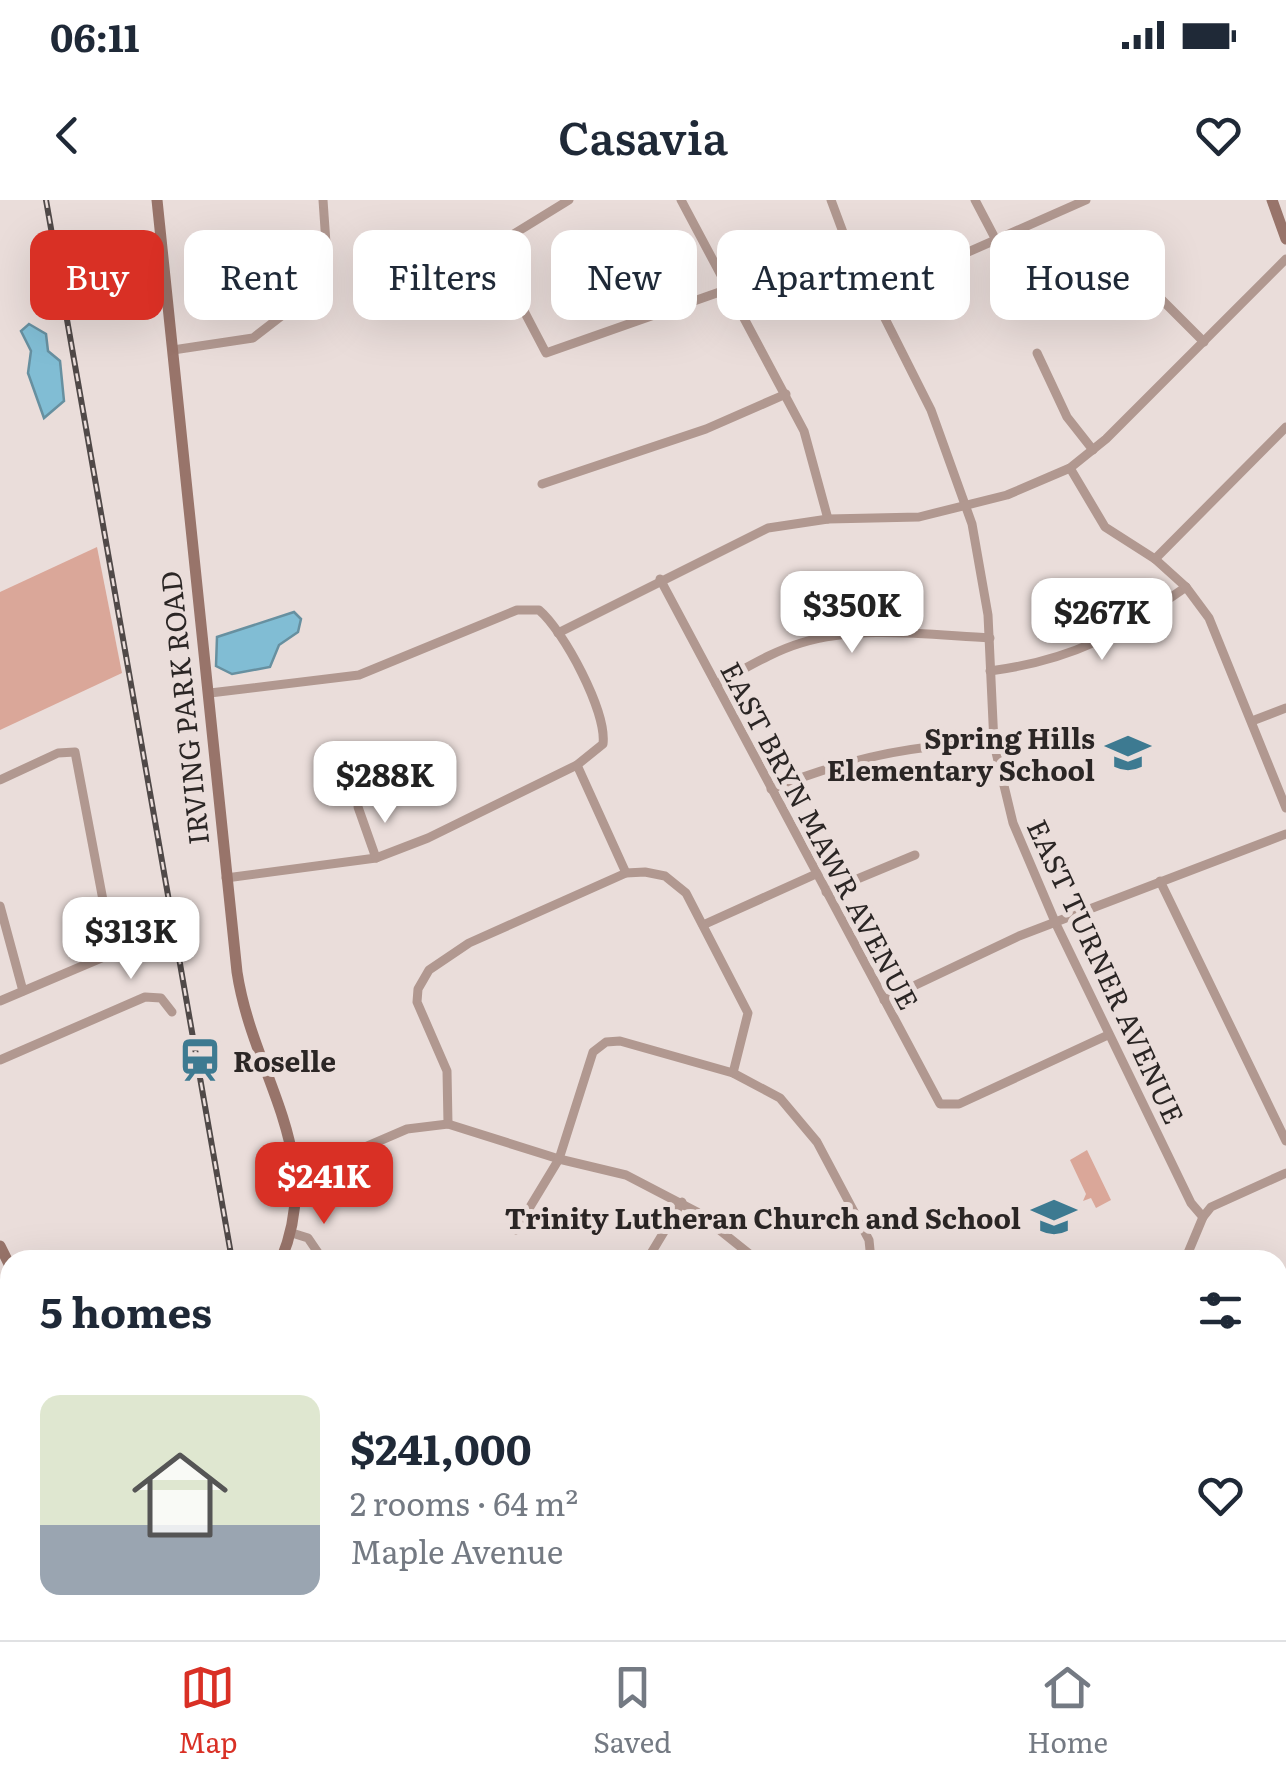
<!DOCTYPE html>
<meta charset="utf-8">
<style>
:root{--surface:#fff;--page:#f6f6f7;--text:#1f2937;--muted:#747a83;--line:#e0e1e3;--accent:#d93025}
body{margin:0;font-family:Literata,serif;background:var(--page);color:var(--text);height:100vh;display:flex;flex-direction:column;font-size:38px;white-space:nowrap}
*{box-sizing:border-box;margin:0}
p{font-size:32px;color:var(--muted)}
.icon{flex:none;width:55px;height:55px;fill:none;stroke:currentColor;stroke-width:2;stroke-linecap:round;stroke-linejoin:round}
.map{position:relative;flex:1;overflow:hidden}
.sheet{position:absolute;left:0px;top:1050px;width:1288px;height:390px;display:flex;flex-direction:column;background:var(--surface);border-radius:30px 30px 0 0;box-shadow:0 10px 40px #0002}
.sheet>*{flex:none}
.hud{position:absolute;left:30px;top:30px;width:1228px;height:90px;display:flex;gap:20px}
.price{position:absolute;translate:-50% -85px;padding:0 22px;border-radius:20px;background:#fff;color:#222;font-size:32px;line-height:65px;filter:drop-shadow(0 2px 5px #0008)}
.price::after{content:'';position:absolute;left:50%;top:60px;width:30px;height:22px;margin-left:-15px;background:inherit;clip-path:polygon(0 0,100% 0,50% 100%)}
.price.selected{background:var(--accent);color:#fff}
ul{padding:0;list-style:none}
li{display:flex;align-items:center;gap:30px;height:250px;padding:0 40px}
li+li{border-top:2px solid var(--line)}
li span{display:grid;place-items:center;flex:none;width:280px;height:200px;border-radius:20px;color:#555}
li>.icon{margin-inline-start:auto}
span .icon{width:120px;height:120px;fill:#fffc;stroke-width:1}
li b{font-size:42px}
h2{display:flex;justify-content:space-between;align-items:center;height:120px;padding:0 40px;font-size:42px}
.pill{padding:0 35px;border-radius:20px;background:var(--surface);box-shadow:0 10px 40px #0002;font-size:35px;line-height:90px}
.pill.selected{background:var(--accent);color:#fff}
.status{display:flex;justify-content:space-between;align-items:center;height:70px;padding:0 50px;background:var(--surface);direction:ltr}
.status svg{height:28px;fill:currentColor}
header{display:flex;justify-content:space-between;align-items:center;height:130px;padding:0 40px;background:var(--surface);font-size:45px;font-weight:600}
.menu{display:flex;justify-content:space-around;align-items:center;height:140px;border-top:2px solid var(--line);background:var(--surface);font-size:28px;color:var(--muted)}
.menu a{display:grid;justify-items:center;gap:5px}
.menu .selected{color:var(--accent)}
.map>svg:first-child{display:block}
.green{fill:#daa799}
.water{fill:#81bdd4;stroke:#6790a0;stroke-width:2.5}
.lines{fill:none;stroke-linecap:round;stroke-linejoin:round}
.stream{stroke:#6790a0;stroke-width:2.5}
.street{stroke:#b19890;stroke-width:9}
.secondary{stroke:#98746a;stroke-width:11}
.rail-casing{stroke:#504948;stroke-width:6}
.rail{stroke:#eaddda;stroke-width:2.5;stroke-dasharray:8;stroke-linecap:butt}
.labels{text-anchor:middle;dominant-baseline:central;stroke-width:10;stroke-linejoin:round;paint-order:stroke}
.street-label{font-size:28px;fill:#2b2625;stroke:#eaddda}
.poi-label{font-size:28px;font-weight:bold;fill:#2b2625;stroke:#eaddda;text-anchor:end}
</style>
<div class="status"><b>06:11</b><svg viewBox="0 0 49 12"><path d="M0 12V9h3v3zM5 12V6h3v6zM10 12V3h3v9zM15 12V0h3v12zM26 1h20v11H26zM47 4h2v5h-2z"/></svg></div>
<header><svg class="icon" aria-label="back" viewBox="0 0 24 24"><path d="M15 5l-7 7 7 7"/></svg>Casavia<svg class="icon" aria-label="heart" viewBox="0 0 24 24"><path d="M12 20l-8-8c-3-5 5-10 8-4 3-6 11-1 8 4z"/></svg></header>
<div class="map">
<svg width="1286" height="1440" viewBox="0 0 1286 1440">
<rect width="100%" height="100%" fill="#eaddda"/>
<!-- green -->
<g class="green">
<polygon points="97,347 122,473 0,530 0,392"/>
<polygon points="1087,950 1111,1000 1096,1008 1091,998 1083,1001 1086,994 1070,960"/>
<polygon points="1286,1375 1286,1440 1147,1440 1167,1430 1278,1430 1278,1379"/>
</g>
<!-- water -->
<g class="water">
<polygon points="29,124 46,134 48,151 60,161 64,201 44,218 28,173 31,151 21,131"/>
<polygon points="294,412 301,419 298,432 279,445 270,467 232,474 216,466 217,437"/>
</g>
<g class="lines">
<!-- stream -->
<g class="stream">
<polyline points="0,1316 10,1330"/>
<polyline points="16,1440 25,1436"/>
</g>
<!-- street -->
<g class="street">
<polyline points="569,0 491,48 546,153 731,88"/>
<polyline points="681,0 804,231 828,319"/>
<polyline points="831,0 847,43 931,210 972,324 988,415 994,544 1013,623 1056,724 1191,1003 1203,1017"/>
<polyline points="975,0 996,40"/>
<polyline points="1155,93 1204,142"/>
<polyline points="873,94 1086,0"/>
<polyline points="173,150 253,138 319,87 328,72 323,0"/>
<polyline points="1037,153 1067,217 1093,250"/>
<polyline points="1070,268 1105,327 1155,359 1186,387 1209,418 1286,608"/>
<polyline points="542,284 706,229 786,194"/>
<polyline points="1155,359 1286,227"/>
<polyline points="660,379 940,904 959,904 1108,835"/>
<polyline points="558,433 768,328 828,319 919,317 1007,295 1070,268 1106,239 1286,59"/>
<path d="M990,471C1073,460 1119,434 1186,387"/>
<path d="M716,484C743,470 771,452 801,443C859,425 930,435 990,438"/>
<path d="M210,493L359,475L517,410H539C564,431 607,512 603,544L577,565L428,638L376,658L226,678"/>
<polyline points="1252,521 1286,508"/>
<polyline points="577,565 626,673"/>
<polyline points="0,580 58,553 75,552 113,753 0,801"/>
<path d="M771,589C841,561 917,542 994,544"/>
<polyline points="358,607 376,658"/>
<polyline points="1160,681 1286,941"/>
<polyline points="826,692 915,655"/>
<polyline points="0,706 23,791"/>
<polyline points="703,725 816,674"/>
<polyline points="884,800 1019,736 1286,634"/>
<polyline points="0,860 145,797 161,798 172,812"/>
<polyline points="448,924 447,871 417,802 418,789 429,770 469,743 626,673 645,672 665,676 686,693 748,813 733,873"/>
<polyline points="298,976 407,929 448,924 559,959 626,975 697,1012 757,1060"/>
<polyline points="516,1030 559,959 593,852 606,842 620,841 733,873 780,898 817,942 869,1040 871,1060"/>
<polyline points="292,1033 308,1038 323,1060"/>
<polyline points="647,1060 682,1002"/>
<polyline points="1185,1060 1203,1017 1211,1007 1286,973"/>
<polyline points="1278,1099 1286,1096"/>
<polyline points="0,1203 10,1197"/>
<polyline points="1278,1224 1286,1220"/>
<polyline points="1278,1379 1286,1375"/>
<polyline points="0,1380 10,1388"/>
<polyline points="29,1430 33,1440"/>
<polyline points="319,1430 320,1440"/>
<polyline points="404,1430 410,1440"/>
<polyline points="514,1430 520,1440"/>
<polyline points="656,1430 662,1440"/>
<polyline points="814,1430 820,1440"/>
<polyline points="947,1430 952,1440"/>
<polyline points="522,1440 544,1430"/>
<polyline points="1146,1440 1167,1430"/>
</g>
<!-- secondary -->
<g class="secondary">
<path d="M157,0L237,772C253,877 326,952 281,1060"/>
<polyline points="1272,0 1286,39"/>
<polyline points="0,1046 10,1066"/>
<polyline points="167,1430 172,1440"/>
</g>
<!-- rail casing -->
<g class="rail-casing">
<g id="rail">
<polyline points="46,0 232,1060"/>
<polyline points="296,1430 298,1440"/>
</g>
</g>
<!-- rail -->
<use href="#rail" class="rail"/>
</g>
<!-- icons -->
<defs>
<g id="school-bare" transform="scale(3.45)"><path d="M0-5L7-2L0 1L-7-2ZM-4 1L0 2.5L4 1V4Q0 6-4 4Z" fill="#3d7a91" stroke="#eaddda" stroke-width="2.5" paint-order="stroke"/></g>
<g id="station-bare" transform="scale(3.45)"><path d="M-3-6H3Q5-6 5-4V2Q5 4 3 4L4.5 6H3L1.5 4h-3L-3 6H-4.5L-3 4Q-5 4-5 2V-4Q-5-6-3-6ZM-3.5-4v3h7v-3ZM-3.5 1v1.5H-2V1ZM2 1v1.5H3.5V1Z" fill="#3d7a91" stroke="#eaddda" stroke-width="2.5" paint-order="stroke"/></g>
</defs>
<g fill-rule="evenodd">
<use href="#school-bare" x="1128" y="553"/>
<use href="#station-bare" x="200" y="860"/>
<use href="#school-bare" x="1054" y="1017"/>
</g>
<g class="labels">
<!-- street labels -->
<g class="street-label">
<text transform="translate(183 508) rotate(-96)">IRVING PARK ROAD</text>
<text transform="translate(821 635) rotate(62)">EAST BRYN MAWR AVENUE</text>
<text transform="translate(1107 771) rotate(65)">EAST TURNER AVENUE</text>
</g>
<!-- poi labels -->
<g class="poi-label">
<text x="1095" y="537">Spring Hills<tspan x="1095" dy="32">Elementary School</tspan></text>
<text x="233" y="860" text-anchor="start">Roselle</text>
<text x="1021" y="1017">Trinity Lutheran Church and School</text>
</g>
</g>
</svg>
<b class="price" style="left:852px;top:456px">$350K</b>
<b class="price" style="left:1102px;top:463px">$267K</b>
<b class="price" style="left:385px;top:626px">$288K</b>
<b class="price" style="left:131px;top:782px">$313K</b>
<b class="price selected" style="left:324px;top:1027px">$241K</b>
<div class="hud">
<a class="pill selected">Buy</a>
<a class="pill">Rent</a>
<a class="pill">Filters</a>
<a class="pill">New</a>
<a class="pill">Apartment</a>
<a class="pill">House</a>
</div>
<section class="sheet">
<h2>5 homes<svg class="icon" aria-label="filters" viewBox="0 0 24 24"><path d="M4 7h16M4 17h16"/><circle cx="9" cy="7" r="2"/><circle cx="15" cy="17" r="2"/></svg></h2>
<ul>
<li><span style="background:linear-gradient(#dfe7d0 65%,#9aa5b1 0)"><svg class="icon" aria-label="home" viewBox="0 0 24 24"><path d="M3 11l9-7 9 7M6 9v11h12V9"/></svg></span><div><b>$241,000</b><p>2 rooms · 64 m²</p><p>Maple Avenue</p></div><svg class="icon" aria-label="heart" viewBox="0 0 24 24"><path d="M12 20l-8-8c-3-5 5-10 8-4 3-6 11-1 8 4z"/></svg></li>
</ul>
</section>
</div>
<nav class="menu">
<a class="selected"><svg class="icon" aria-label="map" viewBox="0 0 24 24"><path d="M3 6l6-2 6 2 6-2v14l-6 2-6-2-6 2zM9 4v14M15 6v14"/></svg>Map</a>
<a><svg class="icon" aria-label="saved" viewBox="0 0 24 24"><path d="M7 4h10v16l-5-4-5 4z"/></svg>Saved</a>
<a><svg class="icon" aria-label="home" viewBox="0 0 24 24"><path d="M3 11l9-7 9 7M6 9v11h12V9"/></svg>Home</a>
</nav>
